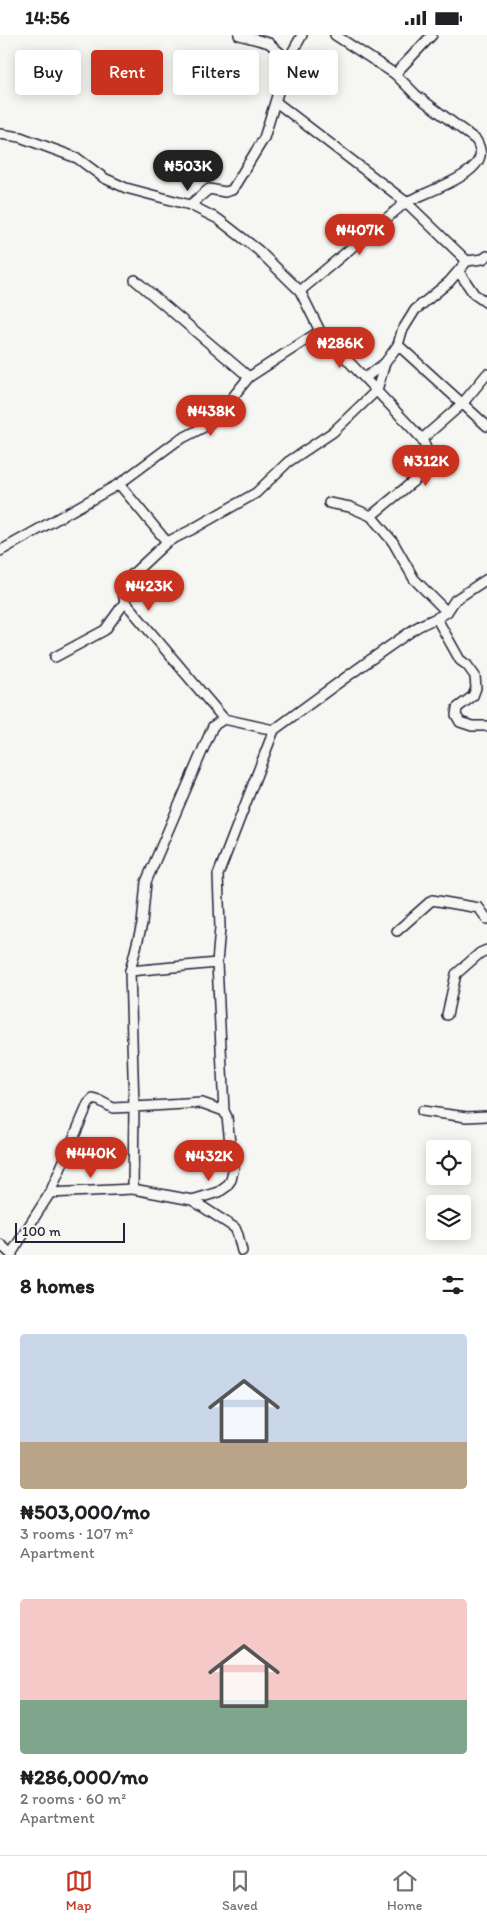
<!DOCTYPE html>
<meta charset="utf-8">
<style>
:root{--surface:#fff;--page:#f6f6f6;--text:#202124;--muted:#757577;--line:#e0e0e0;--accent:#c8321e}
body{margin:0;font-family:Itim,sans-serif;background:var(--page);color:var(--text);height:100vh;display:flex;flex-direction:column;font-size:19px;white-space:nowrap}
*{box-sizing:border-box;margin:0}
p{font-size:16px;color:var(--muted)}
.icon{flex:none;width:28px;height:28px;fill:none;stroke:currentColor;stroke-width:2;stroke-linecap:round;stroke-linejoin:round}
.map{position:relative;height:1220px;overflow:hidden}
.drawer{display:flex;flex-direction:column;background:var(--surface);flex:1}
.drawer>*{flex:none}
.hud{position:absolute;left:15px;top:15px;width:458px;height:45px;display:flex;gap:10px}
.controls{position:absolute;left:426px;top:1105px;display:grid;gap:10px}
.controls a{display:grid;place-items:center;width:45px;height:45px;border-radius:5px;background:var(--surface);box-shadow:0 2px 12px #0003;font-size:25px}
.scale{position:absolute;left:15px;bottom:12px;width:110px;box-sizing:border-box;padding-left:5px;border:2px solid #22223b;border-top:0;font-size:14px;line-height:18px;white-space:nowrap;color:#22223b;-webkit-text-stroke:4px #f6f6f2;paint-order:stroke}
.price{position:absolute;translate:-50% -42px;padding:0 11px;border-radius:18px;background:var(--accent);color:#fff;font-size:16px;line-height:32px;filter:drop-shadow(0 1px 2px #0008)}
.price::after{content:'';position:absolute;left:50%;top:30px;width:15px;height:11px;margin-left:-8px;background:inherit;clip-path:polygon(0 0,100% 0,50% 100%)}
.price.current{background:#222;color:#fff}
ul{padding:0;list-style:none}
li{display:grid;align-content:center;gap:10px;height:265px;padding:0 20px}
li span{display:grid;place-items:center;height:155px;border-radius:5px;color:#555}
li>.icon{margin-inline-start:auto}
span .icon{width:90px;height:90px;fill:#fffc;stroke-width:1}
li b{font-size:21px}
h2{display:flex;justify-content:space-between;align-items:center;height:60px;padding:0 20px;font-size:21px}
.chip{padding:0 18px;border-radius:5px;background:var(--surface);box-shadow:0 2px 12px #0003;font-size:18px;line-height:45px}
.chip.current{background:var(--accent);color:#fff}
.status{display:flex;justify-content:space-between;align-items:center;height:35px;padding:0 25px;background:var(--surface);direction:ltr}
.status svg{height:14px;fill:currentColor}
.tabs{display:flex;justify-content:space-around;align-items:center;height:70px;border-top:1px solid var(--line);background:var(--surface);font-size:14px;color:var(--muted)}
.tabs a{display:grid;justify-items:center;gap:2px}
.tabs .current{color:var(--accent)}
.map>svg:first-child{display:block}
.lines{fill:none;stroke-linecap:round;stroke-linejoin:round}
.minor-casing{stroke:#22223b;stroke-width:12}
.minor{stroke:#f6f6f2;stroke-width:9}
</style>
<div class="status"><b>14:56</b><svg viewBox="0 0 49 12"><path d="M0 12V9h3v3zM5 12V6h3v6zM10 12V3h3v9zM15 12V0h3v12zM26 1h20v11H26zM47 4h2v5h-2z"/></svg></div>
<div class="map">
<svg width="487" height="1220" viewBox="0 0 487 1220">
<rect width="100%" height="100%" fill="#f6f6f2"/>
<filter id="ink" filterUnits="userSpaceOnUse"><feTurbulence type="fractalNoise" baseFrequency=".02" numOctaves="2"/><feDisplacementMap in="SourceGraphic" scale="10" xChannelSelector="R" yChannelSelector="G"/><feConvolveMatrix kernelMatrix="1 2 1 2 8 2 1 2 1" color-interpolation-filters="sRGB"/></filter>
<g filter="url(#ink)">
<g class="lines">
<!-- minor casing -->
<g class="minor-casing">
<g id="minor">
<polyline points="239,0 269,8 288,25"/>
<polyline points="335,0 395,39"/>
<path d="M276,67L406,167C425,158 471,143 479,124C482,118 479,110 476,105L416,60L395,39L432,0"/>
<polyline points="0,99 20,102 77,123 104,143 126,153 190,170 218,184 258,215 300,256 320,296"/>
<polyline points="190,170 209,154 225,157 232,155 264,103 288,25 302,0"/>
<polyline points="459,237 474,259 487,268"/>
<polyline points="300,256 406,167 467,226"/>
<polyline points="398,310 402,296 415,275 449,247 467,226 483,224 487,221"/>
<path d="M249,342L320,296L422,404C427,416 433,424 426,436L371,481"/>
<polyline points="365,343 385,328"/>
<polyline points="422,404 462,369 487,339"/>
<polyline points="119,449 167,507"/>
<polyline points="0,516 119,449 177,406 206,391 219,379 249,342 135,245"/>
<polyline points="125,567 121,550 167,507 191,495 256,458 288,427 333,397 377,355 385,328 398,310 487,391"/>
<polyline points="447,577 455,565 487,544"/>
<polyline points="437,584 460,625 467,630 475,641 476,653 473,661 457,673 456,680 460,687 472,691 487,691"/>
<polyline points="55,622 105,595 125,567 224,684"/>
<polyline points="397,896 432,865 479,873 487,884"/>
<polyline points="217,928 224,1076 227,1082 232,1125 234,1132 231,1145 226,1152 219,1157 192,1165 133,1154 134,1072 202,1068 224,1076"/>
<polyline points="130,936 217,928 220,893 218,840 274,695"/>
<polyline points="447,980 456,939 480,918 487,915"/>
<polyline points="422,1076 467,1082 487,1081"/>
<polyline points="50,1158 133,1154"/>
<polyline points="192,1165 235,1193 238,1200 242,1216"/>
<polyline points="0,1209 12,1220"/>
<path d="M11,1219L50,1158L88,1069L93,1064L100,1066L113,1073L134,1072L130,936L142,889L146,847L213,691L224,684L274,695C320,661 366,627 413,595C423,587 436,585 447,577L414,544L393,507L371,481L350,472L329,468"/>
</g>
</g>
<!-- minor -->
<use href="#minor" class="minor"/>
</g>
</g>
</svg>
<div class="controls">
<a><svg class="icon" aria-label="locate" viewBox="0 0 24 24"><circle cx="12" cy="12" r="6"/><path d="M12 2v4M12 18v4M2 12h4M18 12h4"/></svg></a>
<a><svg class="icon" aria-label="layers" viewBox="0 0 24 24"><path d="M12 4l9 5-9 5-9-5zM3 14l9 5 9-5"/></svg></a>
</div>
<div class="scale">100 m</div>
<b class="price current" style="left:188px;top:157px">₦503K</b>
<b class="price" style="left:360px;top:221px">₦407K</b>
<b class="price" style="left:340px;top:334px">₦286K</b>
<b class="price" style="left:211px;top:402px">₦438K</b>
<b class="price" style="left:426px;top:452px">₦312K</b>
<b class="price" style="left:149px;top:577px">₦423K</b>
<b class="price" style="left:91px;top:1144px">₦440K</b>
<b class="price" style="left:209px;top:1147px">₦432K</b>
<div class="hud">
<a class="chip">Buy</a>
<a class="chip current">Rent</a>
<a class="chip">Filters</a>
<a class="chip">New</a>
</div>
</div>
<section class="drawer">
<h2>8 homes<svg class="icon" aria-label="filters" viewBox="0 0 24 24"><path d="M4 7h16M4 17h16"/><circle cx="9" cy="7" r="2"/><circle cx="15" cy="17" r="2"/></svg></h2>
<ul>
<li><span style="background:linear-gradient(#c9d6e8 70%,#b9a48a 0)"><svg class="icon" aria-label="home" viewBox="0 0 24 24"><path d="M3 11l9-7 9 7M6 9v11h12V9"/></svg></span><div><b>₦503,000/mo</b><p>3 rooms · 107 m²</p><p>Apartment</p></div></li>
<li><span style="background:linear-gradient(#f6c9c9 65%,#7fa58c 0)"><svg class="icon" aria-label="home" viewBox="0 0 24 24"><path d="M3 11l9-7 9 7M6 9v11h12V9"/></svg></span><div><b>₦286,000/mo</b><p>2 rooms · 60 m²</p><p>Apartment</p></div></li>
</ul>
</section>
<nav class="tabs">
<a class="current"><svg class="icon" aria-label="map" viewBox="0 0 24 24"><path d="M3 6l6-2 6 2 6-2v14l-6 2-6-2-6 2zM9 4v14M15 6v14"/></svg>Map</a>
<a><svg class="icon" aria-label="saved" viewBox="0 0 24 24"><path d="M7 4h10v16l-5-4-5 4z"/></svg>Saved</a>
<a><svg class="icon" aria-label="home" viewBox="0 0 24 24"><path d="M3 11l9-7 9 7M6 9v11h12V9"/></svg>Home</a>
</nav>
